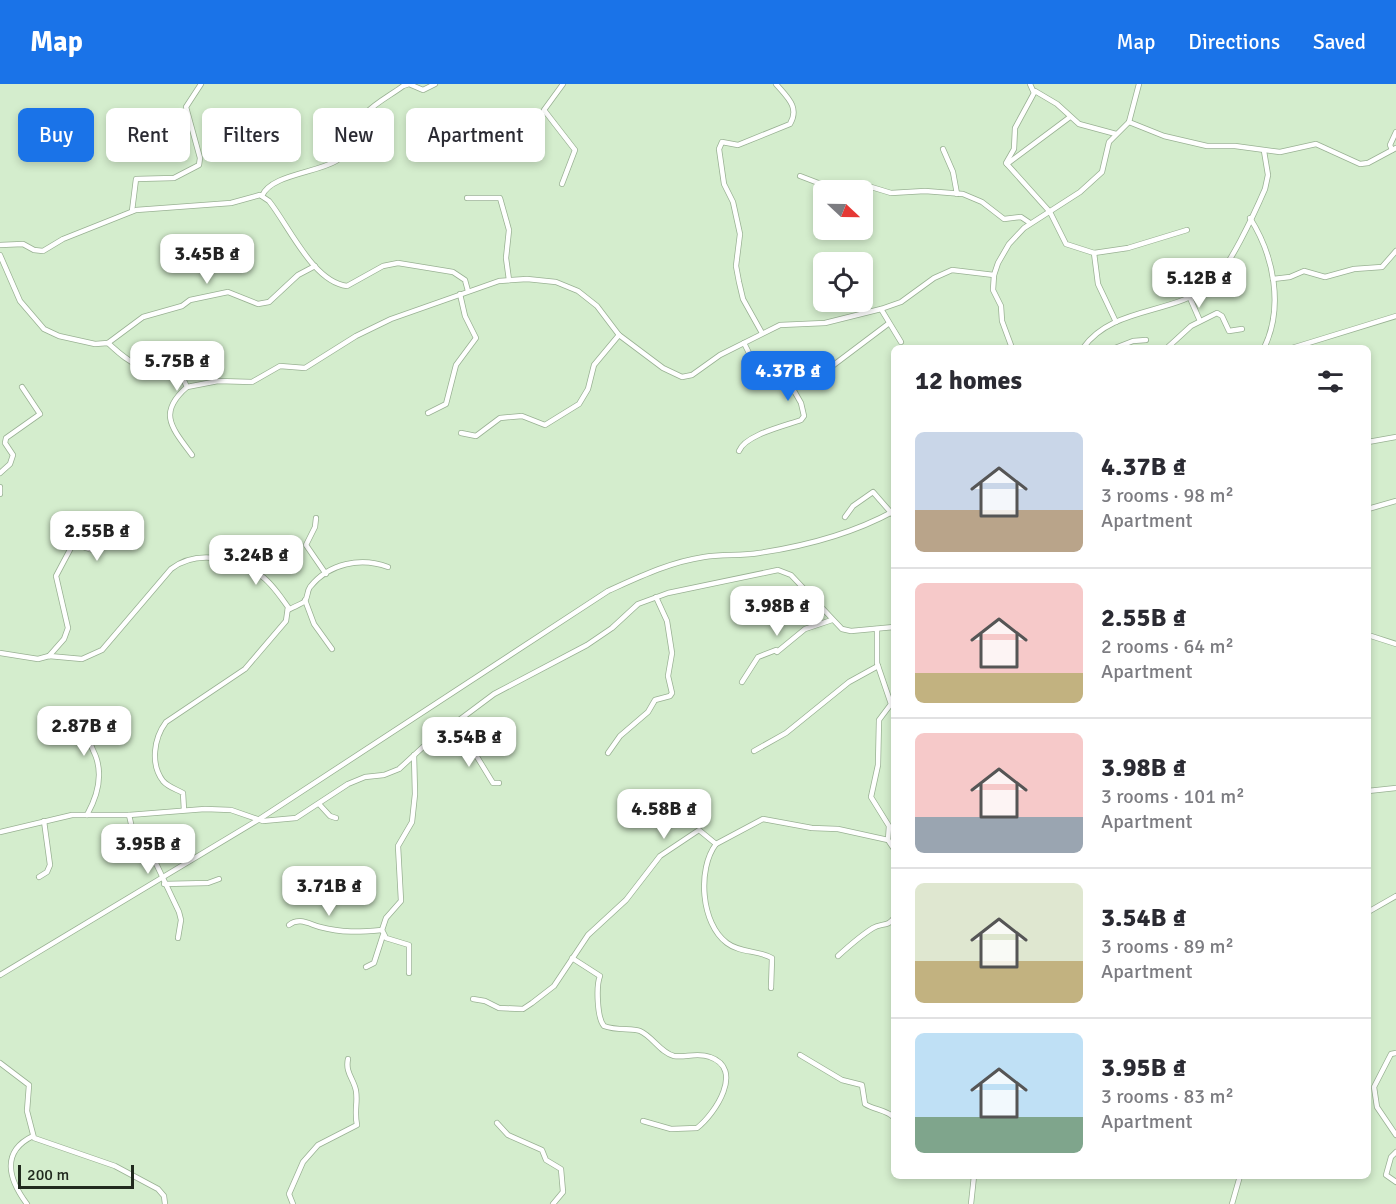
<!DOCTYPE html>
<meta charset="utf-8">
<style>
:root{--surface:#fff;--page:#f7f7f7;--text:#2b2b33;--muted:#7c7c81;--line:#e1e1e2;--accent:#1a73e8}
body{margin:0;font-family:Signika,sans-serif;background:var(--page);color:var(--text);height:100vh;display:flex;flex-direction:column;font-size:22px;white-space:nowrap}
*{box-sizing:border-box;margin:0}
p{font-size:20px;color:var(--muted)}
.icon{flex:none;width:33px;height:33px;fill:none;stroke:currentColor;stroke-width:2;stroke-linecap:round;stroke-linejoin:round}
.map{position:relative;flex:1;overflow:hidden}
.details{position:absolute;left:891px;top:261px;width:480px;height:834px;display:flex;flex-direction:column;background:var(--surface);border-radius:9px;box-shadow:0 3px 9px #0003}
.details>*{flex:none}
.hud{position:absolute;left:18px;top:24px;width:570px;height:54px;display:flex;gap:12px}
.needle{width:39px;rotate:112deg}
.tools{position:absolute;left:813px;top:96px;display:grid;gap:12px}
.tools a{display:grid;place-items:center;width:60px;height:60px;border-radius:9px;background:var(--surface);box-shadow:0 3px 9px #0003;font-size:30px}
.scale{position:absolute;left:18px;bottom:15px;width:116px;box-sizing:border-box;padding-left:6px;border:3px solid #212a1e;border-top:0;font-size:16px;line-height:21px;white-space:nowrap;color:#212a1e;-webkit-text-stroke:4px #d4edcd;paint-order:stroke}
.price{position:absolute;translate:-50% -51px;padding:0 14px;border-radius:12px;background:#fff;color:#222;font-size:20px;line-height:39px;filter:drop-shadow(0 2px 3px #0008)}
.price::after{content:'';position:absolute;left:50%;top:36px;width:18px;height:14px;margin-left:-9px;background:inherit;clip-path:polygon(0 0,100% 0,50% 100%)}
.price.active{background:var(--accent);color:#fff}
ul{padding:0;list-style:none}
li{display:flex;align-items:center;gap:18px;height:150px;padding:0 24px}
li+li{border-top:2px solid var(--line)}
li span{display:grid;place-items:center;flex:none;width:168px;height:120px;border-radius:9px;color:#555}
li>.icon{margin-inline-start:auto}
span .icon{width:72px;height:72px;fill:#fffc;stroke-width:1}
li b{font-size:26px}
h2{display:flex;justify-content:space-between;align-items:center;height:72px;padding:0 24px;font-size:26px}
.chip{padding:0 21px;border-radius:9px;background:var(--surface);box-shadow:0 3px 9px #0003;font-size:21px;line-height:54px}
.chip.active{background:var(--accent);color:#fff}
header{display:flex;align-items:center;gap:36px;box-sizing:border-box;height:84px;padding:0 30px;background:var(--accent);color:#fff}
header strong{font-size:28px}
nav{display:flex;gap:33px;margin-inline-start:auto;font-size:21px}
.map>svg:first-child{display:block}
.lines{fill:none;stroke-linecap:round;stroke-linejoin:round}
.minor-casing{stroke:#99b193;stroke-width:6}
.minor{stroke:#fff;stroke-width:4.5}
</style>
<header>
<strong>Map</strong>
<nav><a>Map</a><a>Directions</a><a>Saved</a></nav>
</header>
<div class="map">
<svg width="1396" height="1120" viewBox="0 0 1396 1120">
<rect width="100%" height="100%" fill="#d4edcd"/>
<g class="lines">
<!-- minor casing -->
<g class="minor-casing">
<g id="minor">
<polyline points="1030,0 1034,9 1015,44 1014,65 1006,79 1050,128 1066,160 1094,169 1098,200 1116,238"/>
<polyline points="1035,7 1057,20 1079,40 1116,50"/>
<polyline points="1129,38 1164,52 1207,62 1235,62 1280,68 1316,60 1360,80 1368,79 1396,64"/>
<polyline points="943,65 953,88 957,110"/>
<polyline points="1392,66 1390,61 1396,48"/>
<polyline points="1007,80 1070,33"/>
<polyline points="800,92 821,100 824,107"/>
<polyline points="562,100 575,66 544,26 563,0"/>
<polyline points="843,106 868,102 891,109 925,107 963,110 982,118 1004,135 1021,133 1030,139"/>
<path d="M262,112C270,91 316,89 336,77C355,66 352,46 365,30C375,19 391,11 403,2L409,0L423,6L435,0"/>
<polyline points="467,114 500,114 509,146 506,174 509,196"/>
<polyline points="132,127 136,95 174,94 199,81 200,74 186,23 201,0"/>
<path d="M1250,134C1274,172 1284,223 1264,264"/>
<path d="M0,161L23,160L34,166L43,167L63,155L136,126L231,119L260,111L269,117C289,142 313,198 347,202L383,182L398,179L453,188L465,196L468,207"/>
<polyline points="1094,169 1128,164 1187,146"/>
<path d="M0,171L20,217L44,245L59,252L95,260L108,259C135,284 141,286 178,284L187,303L218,297L252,298L280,282L305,284L356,252L391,235L499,197L527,195L556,198L578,207L597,222L619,251L663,284L682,293L692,291L720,271L780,241L825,239L881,225L901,218L934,194L952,186L994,191"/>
<polyline points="1273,195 1290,193 1304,187 1325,193 1354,185 1382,183 1396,167"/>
<polyline points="1190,214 1200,237"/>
<polyline points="881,225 901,258"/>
<path d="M762,249L743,215L739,198L736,182L740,150L733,118L724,100L719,65L722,58L738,61L790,40C800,23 787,13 776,0"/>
<polyline points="108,259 143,233 182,222 190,216 228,208 258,220 269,218 298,191 315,182"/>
<polyline points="1012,264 1002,237 1001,222 993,206 994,191 998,179 1009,160 1024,144 1080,108 1102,88 1109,58 1129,38 1139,0"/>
<path d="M1083,264C1113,222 1173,231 1210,201C1228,187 1255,128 1265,105L1268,91L1264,67"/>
<polyline points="1115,264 1133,257 1146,256"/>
<polyline points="1167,264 1191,242 1217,229 1222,232 1229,247 1242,245"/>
<polyline points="1292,264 1396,232"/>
<polyline points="790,300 819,292 888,240"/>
<path d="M187,303C157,329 172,344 192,371"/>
<polyline points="428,329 446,320 456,281 476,254 465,232 460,210"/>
<polyline points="461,349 476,352 500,334 522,332 545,341 579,320 588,305 594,281 619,251"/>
<polyline points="1368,358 1396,353"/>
<path d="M739,367C745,351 784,342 801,336L804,332L801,319L781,284L757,285L744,259"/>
<polyline points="0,389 10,380 13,371 5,359 6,354 40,330 22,303"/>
<polyline points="0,403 0,410"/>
<polyline points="1368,425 1396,417"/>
<polyline points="845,433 853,422 873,408 894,432"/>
<polyline points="316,434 315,443 306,461 326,490"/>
<polyline points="305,516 314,540 332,565"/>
<path d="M288,526C293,523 302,520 305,517C308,513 307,507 310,503C329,479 361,473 388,483"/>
<polyline points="877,545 877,579 891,620 879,636 878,681 871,713 889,742 888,756"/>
<polyline points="1368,551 1396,560"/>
<path d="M0,569L38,575L49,572L82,575L102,566L171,485C197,465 234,474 260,491C271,498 280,512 288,523L286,537L245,585L166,638C154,654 150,680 163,697C168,703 176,705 183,709L184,726"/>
<polyline points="49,572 64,555 68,544 56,492 73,460 96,467 103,457"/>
<polyline points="742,598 758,573 776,566 777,568 805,545 832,536"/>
<polyline points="462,635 472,644 471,663 493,699 499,699"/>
<polyline points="754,667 786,649 849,598 878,582"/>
<polyline points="608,669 620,652 648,628 655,616 670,612 672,609 668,592 672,569 667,537 656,513"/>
<polyline points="1368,707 1396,704"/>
<polyline points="319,720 330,732 336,734"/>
<path d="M87,731C97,713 103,693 96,673C94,667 90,662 90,655L109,648"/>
<polyline points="129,731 132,744 152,771 179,828 181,836 178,854"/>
<polyline points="0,748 72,731 129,731 205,725 231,726 263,737 296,734 348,700 365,693 384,691 399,685 423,663 494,610 587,561 612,544 638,520 668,509 778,486 791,491 842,545 851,547 894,543"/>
<path d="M716,760C697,785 701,840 727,859C740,869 758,866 772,874L771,904"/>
<polyline points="147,764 160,757 185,756"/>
<polyline points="39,793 47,788 50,781 44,737"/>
<polyline points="164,800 208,799 219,795"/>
<polyline points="1368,828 1396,812"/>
<path d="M289,841C299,833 309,840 320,843C342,849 360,848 382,846"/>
<path d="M838,872C849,862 860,852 873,844C881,839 888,843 894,834"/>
<path d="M572,874L600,892C596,902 597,934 604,942C617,947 632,944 640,947C652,952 661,969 674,972C685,974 697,968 710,973C745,985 715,1030 697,1044L671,1045L643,1037"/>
<polyline points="366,883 374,879 383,851"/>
<polyline points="409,889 409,861 386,854 382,846 386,834 401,817 398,762 412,738 415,710 414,671"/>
<path d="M0,891L258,736L608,507C639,493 670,478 704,473C722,470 741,472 759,469C806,462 852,450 894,427"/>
<polyline points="473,915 485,917 499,924 523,925 532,919 554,902 588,851 626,816 660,772 699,746 716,760 763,735 812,744 838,745 888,756 894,765"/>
<polyline points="1396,969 1391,970 1374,1003 1377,1023 1396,1051"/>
<path d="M800,971L842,996L862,1001L865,1020C874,1026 888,1026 894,1034"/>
<polyline points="0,979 29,1001 27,1027 34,1054 115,1082 158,1105 164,1112 165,1120"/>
<polyline points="497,1039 508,1051 542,1066 546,1076 561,1085 563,1108 553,1120"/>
<polyline points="1396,1068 1391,1073 1386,1091 1396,1098"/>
<path d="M27,1120C9,1096 0,1068 33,1052"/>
<path d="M293,1120L289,1110L303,1078L318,1061L357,1041C354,1026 358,1019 356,1007C354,995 345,989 348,975"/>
<polyline points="971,1120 974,1092"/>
<polyline points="1232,1120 1240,1092"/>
</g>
</g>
<!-- minor -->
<use href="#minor" class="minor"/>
</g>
</svg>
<div class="tools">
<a><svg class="needle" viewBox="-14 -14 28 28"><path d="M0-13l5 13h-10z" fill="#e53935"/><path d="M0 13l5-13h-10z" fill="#7c7c81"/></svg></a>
<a><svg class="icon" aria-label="locate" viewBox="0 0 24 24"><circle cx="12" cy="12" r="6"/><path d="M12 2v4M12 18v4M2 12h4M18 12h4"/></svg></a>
</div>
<div class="scale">200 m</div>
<b class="price" style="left:207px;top:201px">3.45B ₫</b>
<b class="price" style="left:1199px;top:225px">5.12B ₫</b>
<b class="price" style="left:177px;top:308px">5.75B ₫</b>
<b class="price active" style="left:788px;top:318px">4.37B ₫</b>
<b class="price" style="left:97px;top:478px">2.55B ₫</b>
<b class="price" style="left:256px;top:502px">3.24B ₫</b>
<b class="price" style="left:777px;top:553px">3.98B ₫</b>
<b class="price" style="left:84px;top:673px">2.87B ₫</b>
<b class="price" style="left:469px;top:684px">3.54B ₫</b>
<b class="price" style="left:664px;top:756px">4.58B ₫</b>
<b class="price" style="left:148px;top:791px">3.95B ₫</b>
<b class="price" style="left:329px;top:833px">3.71B ₫</b>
<div class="hud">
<a class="chip active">Buy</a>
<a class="chip">Rent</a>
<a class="chip">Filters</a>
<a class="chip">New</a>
<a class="chip">Apartment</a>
</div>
<section class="details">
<h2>12 homes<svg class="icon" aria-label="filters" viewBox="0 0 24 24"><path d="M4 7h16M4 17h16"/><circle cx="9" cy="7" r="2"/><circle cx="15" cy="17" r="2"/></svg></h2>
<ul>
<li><span style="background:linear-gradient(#c9d6e8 65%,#b9a48a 0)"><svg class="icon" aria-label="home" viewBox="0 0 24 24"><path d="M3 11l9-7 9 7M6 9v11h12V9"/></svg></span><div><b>4.37B ₫</b><p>3 rooms · 98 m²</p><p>Apartment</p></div></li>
<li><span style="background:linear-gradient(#f6c9c9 75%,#c2b280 0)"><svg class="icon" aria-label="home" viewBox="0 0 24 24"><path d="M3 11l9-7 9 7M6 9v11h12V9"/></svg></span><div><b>2.55B ₫</b><p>2 rooms · 64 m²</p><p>Apartment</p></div></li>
<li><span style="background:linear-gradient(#f6c9c9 70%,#9aa5b1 0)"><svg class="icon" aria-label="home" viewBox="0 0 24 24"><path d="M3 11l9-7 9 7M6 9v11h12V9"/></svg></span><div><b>3.98B ₫</b><p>3 rooms · 101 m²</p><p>Apartment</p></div></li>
<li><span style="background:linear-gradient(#dfe7d0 65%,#c2b280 0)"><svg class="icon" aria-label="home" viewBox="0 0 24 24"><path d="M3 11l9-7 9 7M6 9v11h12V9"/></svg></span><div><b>3.54B ₫</b><p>3 rooms · 89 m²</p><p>Apartment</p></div></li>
<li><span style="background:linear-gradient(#bfe0f5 70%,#7fa58c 0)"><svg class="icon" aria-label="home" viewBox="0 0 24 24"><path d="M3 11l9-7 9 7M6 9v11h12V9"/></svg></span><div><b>3.95B ₫</b><p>3 rooms · 83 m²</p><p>Apartment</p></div></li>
</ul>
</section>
</div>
